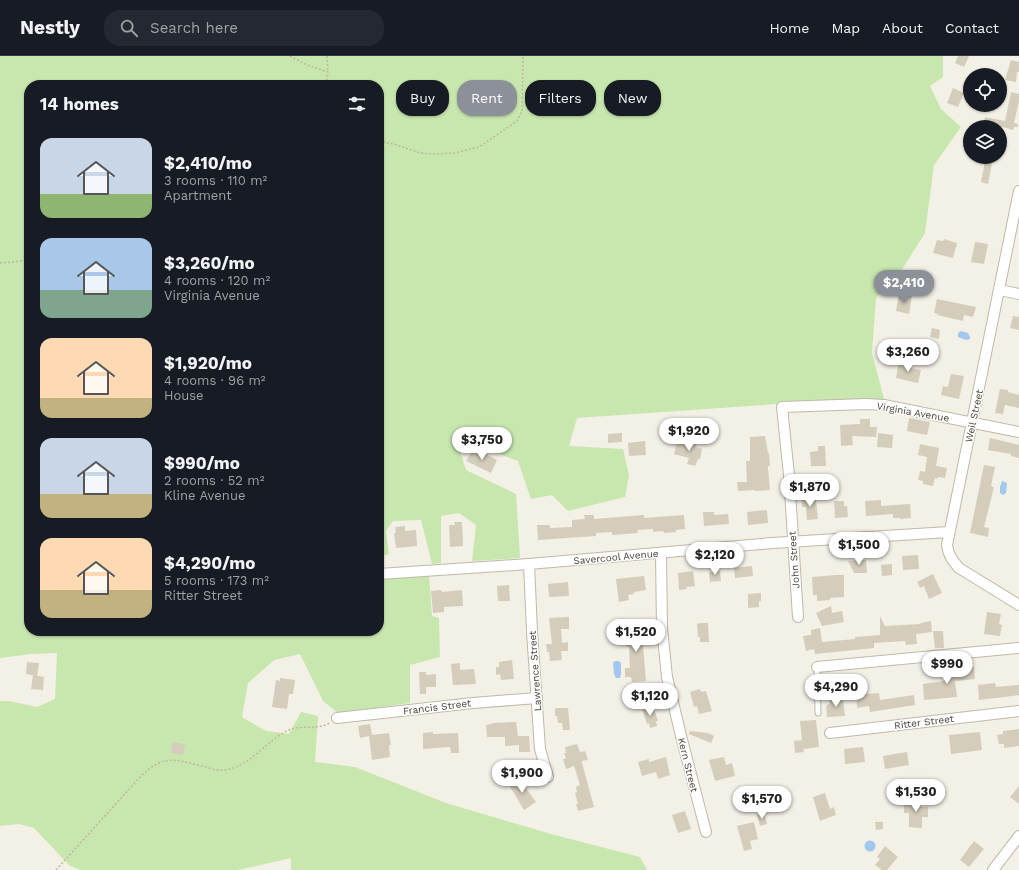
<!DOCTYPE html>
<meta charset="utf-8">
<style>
:root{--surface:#171b24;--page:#242831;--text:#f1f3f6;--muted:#9ea1a6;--line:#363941;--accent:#8c9099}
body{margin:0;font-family:"Work Sans",sans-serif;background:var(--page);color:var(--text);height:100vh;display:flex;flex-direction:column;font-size:15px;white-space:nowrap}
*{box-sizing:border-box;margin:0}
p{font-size:13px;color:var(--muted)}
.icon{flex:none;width:22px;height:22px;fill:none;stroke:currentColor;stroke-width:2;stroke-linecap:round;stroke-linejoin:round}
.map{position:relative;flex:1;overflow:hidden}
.sheet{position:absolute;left:24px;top:24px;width:360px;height:556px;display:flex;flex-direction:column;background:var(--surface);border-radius:16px;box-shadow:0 1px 3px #0004}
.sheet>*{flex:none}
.hud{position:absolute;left:396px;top:24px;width:380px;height:36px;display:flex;gap:8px}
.controls{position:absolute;left:963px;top:12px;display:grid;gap:8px}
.controls a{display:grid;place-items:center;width:44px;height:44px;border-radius:50%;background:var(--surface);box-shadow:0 1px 3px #0004;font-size:20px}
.price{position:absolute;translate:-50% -34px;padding:0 9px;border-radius:14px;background:#fff;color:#222;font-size:13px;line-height:26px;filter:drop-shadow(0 1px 2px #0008)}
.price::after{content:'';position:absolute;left:50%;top:24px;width:12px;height:9px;margin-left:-6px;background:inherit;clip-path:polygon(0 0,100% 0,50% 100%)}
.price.active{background:var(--accent);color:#fff}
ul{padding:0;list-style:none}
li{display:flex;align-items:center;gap:12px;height:100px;padding:0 16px}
li span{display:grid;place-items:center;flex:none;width:112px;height:80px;border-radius:12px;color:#555}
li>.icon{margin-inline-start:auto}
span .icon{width:48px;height:48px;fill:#fffc;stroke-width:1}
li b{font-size:17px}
h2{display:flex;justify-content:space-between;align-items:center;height:48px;padding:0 16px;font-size:17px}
.tag{padding:0 14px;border-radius:16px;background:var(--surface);box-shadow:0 1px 3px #0004;font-size:14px;line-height:36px}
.tag.active{background:var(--accent);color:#fff}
header{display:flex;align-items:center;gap:24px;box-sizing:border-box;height:56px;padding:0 20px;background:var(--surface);border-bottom:1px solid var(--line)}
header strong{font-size:19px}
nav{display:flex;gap:22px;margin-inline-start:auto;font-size:14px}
.search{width:280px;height:36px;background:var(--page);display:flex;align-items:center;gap:10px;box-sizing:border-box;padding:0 14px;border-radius:16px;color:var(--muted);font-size:15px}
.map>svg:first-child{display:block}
.green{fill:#c8e7af}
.water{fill:#a2c8f0}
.building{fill:#d4cdbb}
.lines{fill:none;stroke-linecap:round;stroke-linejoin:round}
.lane-casing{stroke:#beb9a9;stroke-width:7}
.street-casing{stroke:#beb9a9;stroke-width:12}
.path{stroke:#c0b69a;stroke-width:1.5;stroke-dasharray:2 2;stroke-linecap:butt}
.lane{stroke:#fff;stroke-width:5}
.street{stroke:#fff;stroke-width:10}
.labels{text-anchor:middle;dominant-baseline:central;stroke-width:3;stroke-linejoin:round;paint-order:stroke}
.street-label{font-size:10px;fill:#464135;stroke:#fff}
</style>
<header>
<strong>Nestly</strong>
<div class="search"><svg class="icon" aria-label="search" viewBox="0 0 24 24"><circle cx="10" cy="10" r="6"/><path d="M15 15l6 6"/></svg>Search here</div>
<nav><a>Home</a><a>Map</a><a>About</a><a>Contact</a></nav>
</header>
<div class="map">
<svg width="1019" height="814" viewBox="0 0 1019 814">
<rect width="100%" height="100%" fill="#f3f0e6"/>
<!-- green -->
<polygon class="green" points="0,0 943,0 943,21 930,30 941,53 961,71 934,109 925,177 899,218 876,242 872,297 884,343 806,346 577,362 569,390 623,393 629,419 625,441 568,455 552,439 531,443 518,405 456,382 466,414 516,438 520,502 472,505 476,469 459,457 441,460 441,507 432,508 421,464 393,465 386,475 389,498 379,501 379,29 29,29 29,575 379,575 380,521 429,519 432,560 439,562 440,601 410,609 410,647 338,657 323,645 300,598 274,604 248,627 242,661 266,675 289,678 301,656 318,660 315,706 355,711 446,747 551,778 640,801 647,814 291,814 291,802 238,814 81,814 70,810 34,772 19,768 0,770 0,645 9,645 37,651 55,643 57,597 31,598 0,602"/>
<!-- water -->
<g class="water">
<polygon points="961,275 968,277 970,281 970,283 966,284 958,281 958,277"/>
<polygon points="1002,425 1007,427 1006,437 1003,439 1000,437 1000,431"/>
<polygon points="615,605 619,605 621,607 621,618 620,622 616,622 614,618 613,607"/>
<circle cx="870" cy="790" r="5.5"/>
</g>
<!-- building -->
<g class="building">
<polygon points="958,0 969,0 964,11 955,7"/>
<polygon points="1011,4 1019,6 1019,16 1017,16 1016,26 1005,24"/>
<polygon points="953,32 964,37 958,51 947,47"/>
<polygon points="1011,36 1019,38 1019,45 1014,67 1018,68 1018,71 1014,71 1013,74 1003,71 983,71 985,61 1005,65"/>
<polygon points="985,105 992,107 988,128 981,126"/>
<polygon points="944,183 957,187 953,202 933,197 937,184 943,185"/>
<polygon points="975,186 988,188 984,208 971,206"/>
<polygon points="899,237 912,240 909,258 896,255"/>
<polygon points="937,243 976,251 973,261 964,259 963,265 937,259 938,258 934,257"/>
<polygon points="1013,260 1019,261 1019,274 1010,272"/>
<polygon points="932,272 940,274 939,283 930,281"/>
<polygon points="899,305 906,306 905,311 921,314 918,327 896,322"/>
<polygon points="951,318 964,320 959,343 941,339 943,330 948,331"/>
<polygon points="1000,333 1008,334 1008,336 1019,339 1019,352 1005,349 1003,358 995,357"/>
<polygon points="909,362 930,366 927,379 907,375"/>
<polygon points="860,363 870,363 870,371 877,371 876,381 852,380 853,389 841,390 840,369 860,368"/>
<polygon points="622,377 622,386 608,387 608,378"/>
<polygon points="878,377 893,379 892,392 877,391"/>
<polygon points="765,380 768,397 769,397 770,410 768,410 768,413 770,434 755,435 755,434 738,435 737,426 747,426 746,405 750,405 750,381"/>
<polygon points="990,382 1019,389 1019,402 1011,400 1011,398 988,394"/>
<polygon points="683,384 697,388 696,391 702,393 700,403 698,403 695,410 687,408 689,402 674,398 677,386 683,387"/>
<polygon points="645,385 646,399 629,400 628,387"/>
<polygon points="920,388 939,392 936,410 947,412 945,422 938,421 937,423 935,422 933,430 923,428 923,425 918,424 920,415 925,416 927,401 918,399"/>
<polygon points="818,390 825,390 826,410 811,410 810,396 818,395"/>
<polygon points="476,393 497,404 491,417 466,405 472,395 475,396"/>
<polygon points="984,409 995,411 991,430 994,431 984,471 989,472 988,481 970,477"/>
<polygon points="801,441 809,441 810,444 816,444 818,463 807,464 806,451 802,451"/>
<polygon points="881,444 881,450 910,448 911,462 900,463 900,462 893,462 893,458 866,460 865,445"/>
<polygon points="834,445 844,445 844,450 847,450 848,461 835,462"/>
<polygon points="767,454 768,467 748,469 747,456"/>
<polygon points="703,456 714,456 714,459 728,458 729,468 704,470"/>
<polygon points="584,459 594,459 594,463 644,459 644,462 684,459 685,473 676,474 676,476 664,477 663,475 653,476 653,473 637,474 638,477 612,479 612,476 596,477 596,480 538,484 537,469 550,469 550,472 572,471 572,464 585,463"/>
<polygon points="454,466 462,466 463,490 450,491 449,469 455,469"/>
<polygon points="405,470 405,475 416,474 417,490 396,492 394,477 396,477 395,471"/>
<polygon points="918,499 919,513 903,514 902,500"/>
<polygon points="866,504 867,517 854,517 848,505"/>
<polygon points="892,508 892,519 882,520 881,509"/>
<polygon points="752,510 753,520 735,522 734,512"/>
<polygon points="693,515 695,530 686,531 687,533 679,534 678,517"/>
<polygon points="720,515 721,525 710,526 709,516"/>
<polygon points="933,518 942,537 929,543 924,530 920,532 917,526"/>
<polygon points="836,519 844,519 844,541 830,542 830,544 817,545 817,539 813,539 812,521"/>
<polygon points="644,520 646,534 634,536 634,538 628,539 629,544 619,546 616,523"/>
<polygon points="568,526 569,540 549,541 548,528"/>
<polygon points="509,529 510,545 498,545 497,530"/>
<polygon points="441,534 442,536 462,534 463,550 444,551 444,556 433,557 431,535"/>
<polygon points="761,537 761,545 759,545 759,551 748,552 748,538"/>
<polygon points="831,550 832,557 842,555 844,566 822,570 816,557"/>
<polygon points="987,556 1001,558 999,568 1002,569 1000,580 984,578"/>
<polygon points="880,560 885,570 921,568 920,567 931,565 932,576 916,578 917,588 906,589 905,585 874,587 874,592 815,598 814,593 806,595 803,580 811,579 811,574 820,572 822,586 855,583 855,581 880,579"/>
<polygon points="569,561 569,573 561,573 562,587 568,586 568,595 561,595 562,604 550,605 549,596 547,596 546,588 552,588 549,562"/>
<polygon points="639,565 641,579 645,579 646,589 643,589 646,625 632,626 631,621 625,621 625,612 630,612 629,591 626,591 625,576 629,576 629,566"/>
<polygon points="700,567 708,567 709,586 700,586 700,581 698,581 697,568"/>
<polygon points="933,575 943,575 944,592 935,592"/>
<polygon points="512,604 514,623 501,624 500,618 496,619 496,611 499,611 499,606"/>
<polygon points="27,606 39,607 37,620 26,618"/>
<polygon points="460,607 460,614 474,613 476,628 453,629 451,608"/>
<polygon points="974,611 975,623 955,625 957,641 924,644 923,628 944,625 944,619 962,617 962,613"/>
<polygon points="419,616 426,616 426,619 436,618 436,631 426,631 426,638 420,638"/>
<polygon points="33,619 44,621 43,634 31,633"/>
<polygon points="280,622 295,624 293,638 289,638 287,653 272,651 276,624 280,625"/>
<polygon points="995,627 996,631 1019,629 1019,639 979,644 978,629"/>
<polygon points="700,633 701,636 706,635 712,655 699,658 697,650 694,651 690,636"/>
<polygon points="867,633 867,638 879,637 880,644 914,639 915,649 870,656 869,650 857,652 856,634"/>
<polygon points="843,642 845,660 827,661 826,650 830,647 829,644"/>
<polygon points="653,650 658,665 656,665 657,670 650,672 649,667 647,668 642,653"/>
<polygon points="557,652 568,652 570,674 563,674 562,667 558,667 557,660 555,660 555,653"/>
<polygon points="816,664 819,691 803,693 804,696 795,697 794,685 802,684 800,665"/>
<polygon points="516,666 518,680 529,680 530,696 519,696 519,689 505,690 505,681 487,681 486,669 492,668 492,667"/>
<polygon points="370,668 372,679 389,677 391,689 389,689 390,701 372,704 369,680 360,682 358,670"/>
<polygon points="1019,673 1019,690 1004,692 1004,688 999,688 997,679 1003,678 1003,675"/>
<polygon points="690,675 708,677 714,680 711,687 689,678"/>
<polygon points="433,676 433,678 458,677 459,697 451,697 450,691 423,693 423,677"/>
<polygon points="980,676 982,694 951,698 949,679"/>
<polygon points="172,686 185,688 183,699 171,697"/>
<polygon points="577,688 580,696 585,695 588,704 582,705 582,707 594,751 578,755 576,748 578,748 575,737 577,736 576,731 580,729 574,710 566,713 563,703 566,702 564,697 566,697 565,691"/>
<polygon points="863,691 865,706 845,708 844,693"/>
<polygon points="907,696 909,709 885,713 883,700"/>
<polygon points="666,701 670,719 658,723 656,716 642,720 638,706 649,703 649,706"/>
<polygon points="724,701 726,709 732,707 735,720 715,725 709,704"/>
<polygon points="519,722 536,746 524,754 509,729"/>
<polygon points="1019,730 1019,748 1010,741"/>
<polygon points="825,737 830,753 834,751 836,759 820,765 813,741"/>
<polygon points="908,743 921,743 921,751 928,751 928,761 922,761 922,772 909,771 909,757 904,757 904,749 908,749"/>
<polygon points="685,755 691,773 678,777 672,759"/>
<polygon points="764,757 767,768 760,770 757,759"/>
<polygon points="754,766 758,783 750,785 752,793 744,795 737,770"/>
<polygon points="875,766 883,766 883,773 876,774"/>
<polygon points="974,785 984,793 969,811 960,804"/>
<polygon points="885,790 898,801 887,814 882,814 875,809 880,803 877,801"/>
</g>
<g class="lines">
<!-- lane casing -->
<g class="lane-casing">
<polyline id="lane" points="817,611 818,657"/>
</g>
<!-- street casing -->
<g class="street-casing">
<g id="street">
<path d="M1019,135L947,489C948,499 953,505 959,512L1019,549"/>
<polyline points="1000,234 1019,238"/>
<polyline points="661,498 662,572 667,621 681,680 706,776"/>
<polyline points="529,508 532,576 540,693 548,721"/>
<polyline points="379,518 529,508 772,487 949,476"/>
<polyline points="798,561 789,419 782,351 866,348 884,349 1019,376"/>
<polyline points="817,611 1019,592"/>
<polyline points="337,662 473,647 537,642"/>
<polyline points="830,677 1019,655"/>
<polyline points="993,814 1019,780"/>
</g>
</g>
<!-- path -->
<g class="path">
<polyline points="290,0 307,9 328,16 326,29"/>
<polyline points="327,0 328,16"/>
<polyline points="379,85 397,89 420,97 433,98 455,97 479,91 517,65 522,55 523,0"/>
<polyline points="29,151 27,151 29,152"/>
<polyline points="0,207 15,206 29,203"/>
<path d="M56,814L141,720C165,697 176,704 206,711C211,713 218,715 224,714C251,711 266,684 289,674C301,668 315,675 330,667"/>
</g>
<!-- lane -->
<use href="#lane" class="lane"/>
<!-- street -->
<use href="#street" class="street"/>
</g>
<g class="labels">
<!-- street labels -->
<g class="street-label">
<text transform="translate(913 356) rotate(10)">Virginia Avenue</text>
<text transform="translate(974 360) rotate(-78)">Weil Street</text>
<text transform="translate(616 501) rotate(-5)">Savercool Avenue</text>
<text transform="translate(794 504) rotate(-94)">John Street</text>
<text transform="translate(535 615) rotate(-94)">Lawrence Street</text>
<text transform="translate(437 651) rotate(-7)">Francis Street</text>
<text transform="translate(924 666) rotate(-7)">Ritter Street</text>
<text transform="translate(688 709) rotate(76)">Kern Street</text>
</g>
</g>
</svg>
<div class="controls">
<a><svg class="icon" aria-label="locate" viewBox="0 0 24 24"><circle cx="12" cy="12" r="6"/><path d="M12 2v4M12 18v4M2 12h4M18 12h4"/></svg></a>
<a><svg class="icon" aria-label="layers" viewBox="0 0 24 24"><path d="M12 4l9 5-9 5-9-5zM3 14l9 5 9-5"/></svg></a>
</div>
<b class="price active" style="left:904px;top:248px">$2,410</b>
<b class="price" style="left:908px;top:317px">$3,260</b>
<b class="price" style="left:689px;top:396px">$1,920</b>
<b class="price" style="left:482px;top:405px">$3,750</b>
<b class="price" style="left:810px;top:452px">$1,870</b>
<b class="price" style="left:859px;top:510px">$1,500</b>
<b class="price" style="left:715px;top:520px">$2,120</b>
<b class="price" style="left:636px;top:597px">$1,520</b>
<b class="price" style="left:947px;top:629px">$990</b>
<b class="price" style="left:836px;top:652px">$4,290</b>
<b class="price" style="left:650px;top:661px">$1,120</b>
<b class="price" style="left:522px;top:738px">$1,900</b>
<b class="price" style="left:916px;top:757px">$1,530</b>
<b class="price" style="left:762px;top:764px">$1,570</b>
<div class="hud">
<a class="tag">Buy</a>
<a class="tag active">Rent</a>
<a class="tag">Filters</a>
<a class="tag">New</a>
</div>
<section class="sheet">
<h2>14 homes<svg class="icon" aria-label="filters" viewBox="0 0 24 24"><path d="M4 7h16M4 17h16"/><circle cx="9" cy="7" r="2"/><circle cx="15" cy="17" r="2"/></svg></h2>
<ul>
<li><span style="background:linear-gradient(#c9d6e8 70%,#8fb573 0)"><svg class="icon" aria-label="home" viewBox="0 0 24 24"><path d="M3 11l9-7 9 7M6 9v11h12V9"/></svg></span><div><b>$2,410/mo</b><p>3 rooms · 110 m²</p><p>Apartment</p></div></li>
<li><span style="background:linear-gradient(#a9c7e8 65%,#7fa58c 0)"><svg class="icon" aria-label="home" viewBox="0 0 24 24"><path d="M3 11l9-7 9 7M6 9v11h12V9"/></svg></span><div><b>$3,260/mo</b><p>4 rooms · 120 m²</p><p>Virginia Avenue</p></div></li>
<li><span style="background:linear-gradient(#ffd9b3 75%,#c2b280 0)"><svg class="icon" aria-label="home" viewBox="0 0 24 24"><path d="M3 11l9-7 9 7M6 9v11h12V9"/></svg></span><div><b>$1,920/mo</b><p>4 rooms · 96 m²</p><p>House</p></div></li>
<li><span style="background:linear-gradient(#c9d6e8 70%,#c2b280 0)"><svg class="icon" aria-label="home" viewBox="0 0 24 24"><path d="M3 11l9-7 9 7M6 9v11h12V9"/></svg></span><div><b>$990/mo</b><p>2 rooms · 52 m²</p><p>Kline Avenue</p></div></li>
<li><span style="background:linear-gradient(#ffd9b3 65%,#c2b280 0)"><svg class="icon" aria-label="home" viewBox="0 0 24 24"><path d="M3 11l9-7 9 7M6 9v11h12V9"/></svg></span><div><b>$4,290/mo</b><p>5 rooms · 173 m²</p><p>Ritter Street</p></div></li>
</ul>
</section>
</div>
